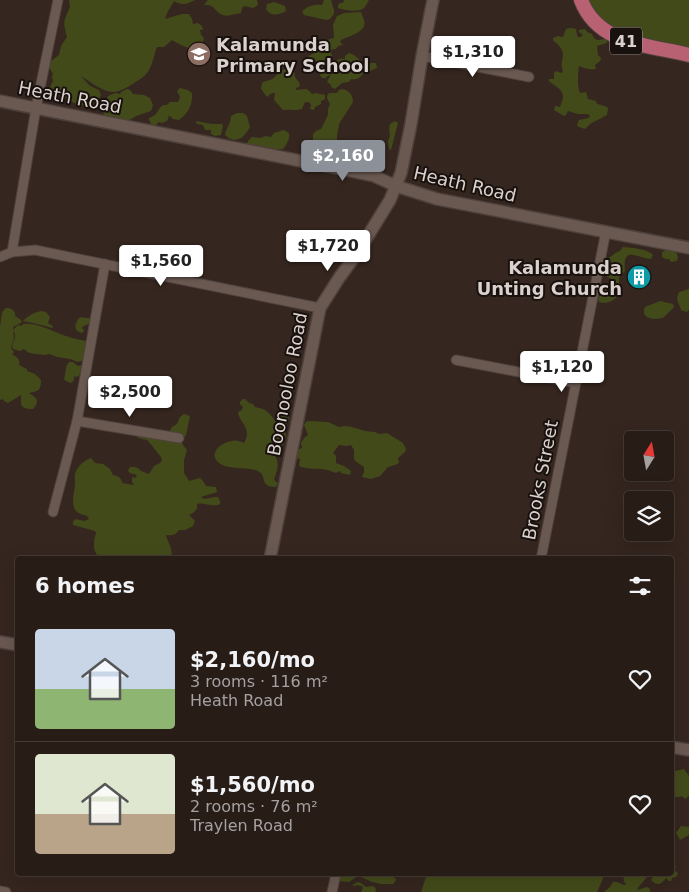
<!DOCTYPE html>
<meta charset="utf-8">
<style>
:root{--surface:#281c17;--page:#302520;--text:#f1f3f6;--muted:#a5a1a1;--line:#443a36;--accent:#8c9099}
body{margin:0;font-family:"DejaVu Sans",sans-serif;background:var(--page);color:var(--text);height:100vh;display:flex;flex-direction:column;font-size:19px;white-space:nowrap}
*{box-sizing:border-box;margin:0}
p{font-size:16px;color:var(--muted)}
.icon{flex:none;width:28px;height:28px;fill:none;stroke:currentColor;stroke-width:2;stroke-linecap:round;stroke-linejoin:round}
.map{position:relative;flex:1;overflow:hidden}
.details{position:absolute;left:15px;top:556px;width:659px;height:320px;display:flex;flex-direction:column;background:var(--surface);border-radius:5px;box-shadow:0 5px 20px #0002,0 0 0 1px var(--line)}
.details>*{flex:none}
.needle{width:32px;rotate:11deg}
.buttons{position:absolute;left:624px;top:431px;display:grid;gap:10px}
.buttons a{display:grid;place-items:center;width:50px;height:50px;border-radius:5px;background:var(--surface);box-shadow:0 5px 20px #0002,0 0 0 1px var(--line);font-size:25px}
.price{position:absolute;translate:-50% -42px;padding:0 11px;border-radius:5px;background:#fff;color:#222;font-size:16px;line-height:32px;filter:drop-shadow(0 1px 2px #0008)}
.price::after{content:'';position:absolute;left:50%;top:30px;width:15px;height:11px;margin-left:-8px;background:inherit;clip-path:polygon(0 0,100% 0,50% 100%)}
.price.active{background:var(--accent);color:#fff}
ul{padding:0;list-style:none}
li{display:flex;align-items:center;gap:15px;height:125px;padding:0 20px}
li+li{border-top:1px solid var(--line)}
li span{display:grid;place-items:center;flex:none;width:140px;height:100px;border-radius:5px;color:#555}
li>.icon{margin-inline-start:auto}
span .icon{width:60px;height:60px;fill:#fffc;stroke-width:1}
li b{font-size:21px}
h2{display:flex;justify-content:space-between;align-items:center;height:60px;padding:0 20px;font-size:21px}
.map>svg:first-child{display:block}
.green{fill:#434a1a}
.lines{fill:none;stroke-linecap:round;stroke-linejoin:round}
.minor-casing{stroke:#4e413c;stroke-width:11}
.tertiary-casing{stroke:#4e413c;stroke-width:14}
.primary-casing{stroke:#4e413c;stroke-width:16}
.minor{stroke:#6a5951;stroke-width:9}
.tertiary{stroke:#6a5951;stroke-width:11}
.primary{stroke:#b86173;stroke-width:14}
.labels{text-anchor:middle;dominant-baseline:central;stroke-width:4;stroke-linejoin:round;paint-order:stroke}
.shield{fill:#18110e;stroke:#a09793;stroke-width:1}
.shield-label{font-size:16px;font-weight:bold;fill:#dbd1cc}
.poi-label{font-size:18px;font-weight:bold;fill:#dbd1cc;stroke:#18110e;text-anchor:start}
.street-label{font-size:18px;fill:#dbd1cc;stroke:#18110e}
</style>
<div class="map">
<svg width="689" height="892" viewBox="0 0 689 892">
<rect width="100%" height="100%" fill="#35261f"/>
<!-- green -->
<g class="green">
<path d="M69,0H195C188,4 182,6 174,1L167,13L165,19L182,14H189L192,19L193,24L198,23L202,26L203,30H200L201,35L204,38L201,47L195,46L192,49C185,47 178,44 172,40L164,47H157C154,54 153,63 149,70C146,76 140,79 134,83C129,87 119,92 113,92C103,92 89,81 81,76L90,86L99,90L101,95L98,101L90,103V105L88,107C81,105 69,102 64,98C63,97 63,95 61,94C58,92 53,91 50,89V87L53,81L52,77L53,74L49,67L51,61L59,55L61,46L67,37C63,21 63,23 70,7Z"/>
<path d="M208,0H257L258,5L253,8L244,6L242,8L241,13C235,14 228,17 223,15C214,12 216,4 204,5Z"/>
<path d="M324,0H331L334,10V14L330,19L326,20L304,15L302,12C306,6 315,4 322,5Z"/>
<path d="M344,0H369C367,3 366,6 364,8C359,13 344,10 338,8V5L340,3H343Z"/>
<polygon points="581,0 689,0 689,54 620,39"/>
<path d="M274,2L285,6L286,11C278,15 271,17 266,9L267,4Z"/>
<path d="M361,12C362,15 363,17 364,20C368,32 349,36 341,40L340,42L343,45L338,46L336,49H333L330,51L332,55V57L324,60L328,65H334C336,60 339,58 345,59V56L349,53L354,55L363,63H376L377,68L370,71H366C361,75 359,81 351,79L349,82L342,83L335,89L331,87V85L327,82L331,74L325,78H322L320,75L322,68L320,62L309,59V56L316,52L327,40L334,38L333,25L337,16L344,13Z"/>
<path d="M569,28H572L576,29L577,35L578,37H581L583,35L579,32V30L585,29L587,32L592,34L594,38L597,40L606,39L607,41V43L597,46L598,55L601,58L600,61L595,65L596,69C591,70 583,68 579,66C578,74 577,85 580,93L586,92L588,99L596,101L597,104L605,106L608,108L607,115L590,124L585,129L579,127L577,125L579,120L589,118L590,115L587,114H578L568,111L566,115L564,116L554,110L555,106L560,107C561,104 562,101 563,98C564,89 554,86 549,81V79H554V73L556,71L562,73L563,71C560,64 563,60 563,54C562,47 557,44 553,40V38L558,36L563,37L566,29Z"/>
<path d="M289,68L294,70L295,77L300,84L299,87L296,88V90C304,90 306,86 312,94L315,93L325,95V99L321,101V104L315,107L314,110L310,109L311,104L308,102H305L302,109C295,111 290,109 283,110L274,100L275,93H272L267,97L261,89L262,83C264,81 267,81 270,80C278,77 278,69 289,68Z"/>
<path d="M180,88L188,90L192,93C193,104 188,114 179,120L173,119L170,116H169L167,121L162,123L159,122L156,125L152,126L149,120V118C150,118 155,115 155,115C160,110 159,104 167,105L170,102H178L180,97L177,91Z"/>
<polygon points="127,89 130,90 133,94 144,95 150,98 153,105 151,111 136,116 125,123 104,118 103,110 108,96 115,93 120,94 121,92"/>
<path d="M342,89C349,90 353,95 353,102L339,124C339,129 337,132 337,137C337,144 338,147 334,154L326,155L320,158L314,156L311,159L305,157L304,151C307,147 313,145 313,140C313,138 313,136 313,134L316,131L321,129L328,115V109L330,104C328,100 325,97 329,93H337L339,90Z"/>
<path d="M237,113H243L247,116L250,127C244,138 236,145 225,135C226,128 231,124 231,116Z"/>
<polygon points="196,121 212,124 222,124 223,126 221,135 215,136 211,134 211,130 205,130 203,125 197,124"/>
<path d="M395,121L398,123L391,150L389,149L388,141L390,136C389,132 389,128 390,124Z"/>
<path d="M284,130L289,133C290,139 287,144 283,149H268L248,146L247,144L248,141L252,137L261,138L265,136L271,137L274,133Z"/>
<path d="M355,143L359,145L361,150L360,154L356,157C350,155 350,147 355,143Z"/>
<path d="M623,247C632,248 644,248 652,254L653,255L651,259C638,259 622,244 625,271L619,277C619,281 620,287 620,291C617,300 607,305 599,302L598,298L602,293L603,286L611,284L612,279L607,277V272H601V264L617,252L620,251Z"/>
<polygon points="668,249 676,252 678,257 677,261 671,262 669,259 666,259 662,257 662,252"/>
<path d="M689,289V310L687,312L681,310C679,303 675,300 679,292Z"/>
<path d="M660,301L673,304L674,307L663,318C654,320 640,319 645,307Z"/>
<path d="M6,308C10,308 13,309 15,313V316L20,319L22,322L13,327V330L18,325L22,326L23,324C38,322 53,332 66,336C74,339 83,340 91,342L87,363L81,361L78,362L70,359L57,357L49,354L44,355L29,353L24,349L20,351L13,349L12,346C13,341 18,336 13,331C13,333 14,335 14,338C13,345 8,346 14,352L12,354C17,357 21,360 19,365L27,369V371L35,374L41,380C41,391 38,391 29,393C36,398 41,400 33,409C28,409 24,409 21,405V395L8,403L4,401L3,399L0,400V326C2,319 0,312 6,308Z"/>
<path d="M42,311L46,312L50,317L48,323L53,326L52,328C43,325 33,323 23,321C27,316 35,312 42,311Z"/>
<polygon points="81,317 86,318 88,318 91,319 90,323 82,327 84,331 82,333 77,331 75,326 78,319"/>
<path d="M69,362H73L78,366L83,365V369L81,370L79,376L76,377L74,376V380L71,383L66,381L64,379C66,373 65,366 69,362Z"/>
<path d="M243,399H245L249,403L253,404L255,407C268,410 267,411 276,421H278L279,420L278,416C280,412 285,411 289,412V420L284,429C289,439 282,446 274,453C280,465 278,467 274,480L278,483L276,487C257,487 270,474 255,470C245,467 224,470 217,461C209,451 223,442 232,441C236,440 240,441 244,443C253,428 239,423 238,412L242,410L243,407L240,404V402Z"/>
<path d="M184,414L190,416L186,435L181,440L183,445L187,450L184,460V473L189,481L200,478L203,481L206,486L216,487L217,492L201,497L204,499L215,497H218L220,501V504C212,508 205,502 197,504C198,510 195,512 189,515L195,521L193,526L185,530H179C176,535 171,536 166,535C168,544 174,549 171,559H101C92,552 93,543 96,533L95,531L73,525V522L75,519L85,521L89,519L87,516C84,515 79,514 76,511C70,503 75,492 75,483C75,479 74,475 76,471C79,465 85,460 91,458L95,463L103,464L110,469L113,475C118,476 121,477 122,483L134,485L132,482V477L135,478L137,475L130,473L128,471L130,467C135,467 138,467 141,471L149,474L154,466L160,463L162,460L161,457L149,442L147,440L138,438L137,436V434H168L172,427L177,424L180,417Z"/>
<path d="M308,421L328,422L339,427L345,426L352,427L365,431L375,432L379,434L387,433L403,443L406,449L405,452L398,458L399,462L398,464L388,467L380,476L371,479L362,477L364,472V467L355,461L354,458V450L351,445L347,446L339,445L333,453L336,456V463L344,466L351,471L350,475L341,473L340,471L336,473C333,472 331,471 328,470C319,468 308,470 299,466L300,459L296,458V450L302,448L301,443L304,438L308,435L304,425L306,422Z"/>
<polygon points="684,769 689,776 689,796 685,799 682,796 680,797 671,797 671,775 675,771"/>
<polygon points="681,826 689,827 689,835 680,840 676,833"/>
<path d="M671,864L676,866L674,870L678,873L676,877L672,878L671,881H669L666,878C661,885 657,886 651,880L654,875L653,874H671Z"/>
<polygon points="339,874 392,874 392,876 395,878 396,880 393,884 381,884 372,882 359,876 356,877 349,882 338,881"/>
<polygon points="427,874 605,874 597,892 421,892"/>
<path d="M623,874H649C646,880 640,883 637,890L647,887L650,889V892H604L610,887L613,882C618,881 621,885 626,885L624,881Z"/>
<polygon points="358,882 361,883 366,887 372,886 375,887 376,891 375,892 361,892 363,888 362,886 357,885 355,886 352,885"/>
</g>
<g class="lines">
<!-- minor casing -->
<g class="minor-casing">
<g id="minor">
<polyline points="422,56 529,77"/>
<polyline points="12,252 36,108 58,0"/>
<polyline points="0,257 12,252 35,250 320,308"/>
<polyline points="456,360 576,383"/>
<polyline points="77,421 179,438"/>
<polyline points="53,512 77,421 105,264"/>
<polyline points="541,559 606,231"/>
<polyline points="0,891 6,892"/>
<polyline points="332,892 336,874"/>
</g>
</g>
<!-- tertiary casing -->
<g class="tertiary-casing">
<g id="tertiary">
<polyline points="0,101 351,171 374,176 396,186 437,199 689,248"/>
<polyline points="270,559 320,308 339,278 358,252 390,200 401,173 411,124 422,56 433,0"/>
<polyline points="0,642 18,645"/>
<polyline points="671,747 689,750"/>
</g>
</g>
<!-- primary casing -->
<g class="primary-casing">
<path id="primary" d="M581,0C598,45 649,45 689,55"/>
</g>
<!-- minor -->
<use href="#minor" class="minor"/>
<!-- tertiary -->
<use href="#tertiary" class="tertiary"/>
<!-- primary -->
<use href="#primary" class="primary"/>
</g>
<!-- icons -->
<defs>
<g id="school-disc" transform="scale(1.25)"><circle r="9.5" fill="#8d6e63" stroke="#18110e"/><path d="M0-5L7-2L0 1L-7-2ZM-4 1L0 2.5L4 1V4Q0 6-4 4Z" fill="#fff"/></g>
<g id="building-disc" transform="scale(1.25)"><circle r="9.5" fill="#0f9aa8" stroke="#18110e"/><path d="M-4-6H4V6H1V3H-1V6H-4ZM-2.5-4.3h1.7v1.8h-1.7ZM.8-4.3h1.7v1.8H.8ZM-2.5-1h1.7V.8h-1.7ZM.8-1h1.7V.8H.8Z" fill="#fff"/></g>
</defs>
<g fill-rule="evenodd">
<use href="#school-disc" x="199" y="54"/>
<use href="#building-disc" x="639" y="277"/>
</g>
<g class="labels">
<!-- shield labels -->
<rect class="shield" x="610" y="27.5" width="32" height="27" rx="4"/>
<g class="shield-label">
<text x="626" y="41">41</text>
</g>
<!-- poi labels -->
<g class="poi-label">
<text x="216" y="44">Kalamunda<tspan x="216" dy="21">Primary School</tspan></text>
<text x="622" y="267" text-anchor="end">Kalamunda<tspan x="622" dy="21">Unting Church</tspan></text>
</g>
<!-- street labels -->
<g class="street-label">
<text transform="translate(70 97) rotate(11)">Heath Road</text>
<text transform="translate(465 184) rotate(13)">Heath Road</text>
<text transform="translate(287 384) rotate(-79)">Boonooloo Road</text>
<text transform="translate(540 480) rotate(-79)">Brooks Street</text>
</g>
</g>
</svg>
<div class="buttons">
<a><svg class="needle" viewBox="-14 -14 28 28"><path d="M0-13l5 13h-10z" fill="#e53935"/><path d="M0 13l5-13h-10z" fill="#a5a1a1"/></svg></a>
<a><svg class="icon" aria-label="layers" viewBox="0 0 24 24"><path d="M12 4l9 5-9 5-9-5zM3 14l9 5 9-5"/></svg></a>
</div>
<b class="price" style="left:473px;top:78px">$1,310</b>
<b class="price active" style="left:343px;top:182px">$2,160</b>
<b class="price" style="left:328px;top:272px">$1,720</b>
<b class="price" style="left:161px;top:287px">$1,560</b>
<b class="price" style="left:562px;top:393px">$1,120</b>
<b class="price" style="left:130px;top:418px">$2,500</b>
<section class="details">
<h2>6 homes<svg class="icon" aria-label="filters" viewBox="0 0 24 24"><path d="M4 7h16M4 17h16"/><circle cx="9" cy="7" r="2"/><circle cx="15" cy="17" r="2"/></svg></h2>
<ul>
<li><span style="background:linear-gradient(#c9d6e8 60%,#8fb573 0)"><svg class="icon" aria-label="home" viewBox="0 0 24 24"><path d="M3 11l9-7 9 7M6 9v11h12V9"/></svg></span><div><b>$2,160/mo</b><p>3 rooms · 116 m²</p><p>Heath Road</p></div><svg class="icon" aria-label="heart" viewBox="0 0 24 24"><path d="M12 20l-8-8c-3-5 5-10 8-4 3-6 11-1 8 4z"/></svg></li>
<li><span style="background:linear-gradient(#dfe7d0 60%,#b9a48a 0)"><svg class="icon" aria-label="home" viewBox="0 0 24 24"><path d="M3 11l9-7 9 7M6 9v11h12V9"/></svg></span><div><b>$1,560/mo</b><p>2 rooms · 76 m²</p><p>Traylen Road</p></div><svg class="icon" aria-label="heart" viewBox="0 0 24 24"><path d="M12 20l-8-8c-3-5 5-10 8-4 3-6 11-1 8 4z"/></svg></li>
</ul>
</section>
</div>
